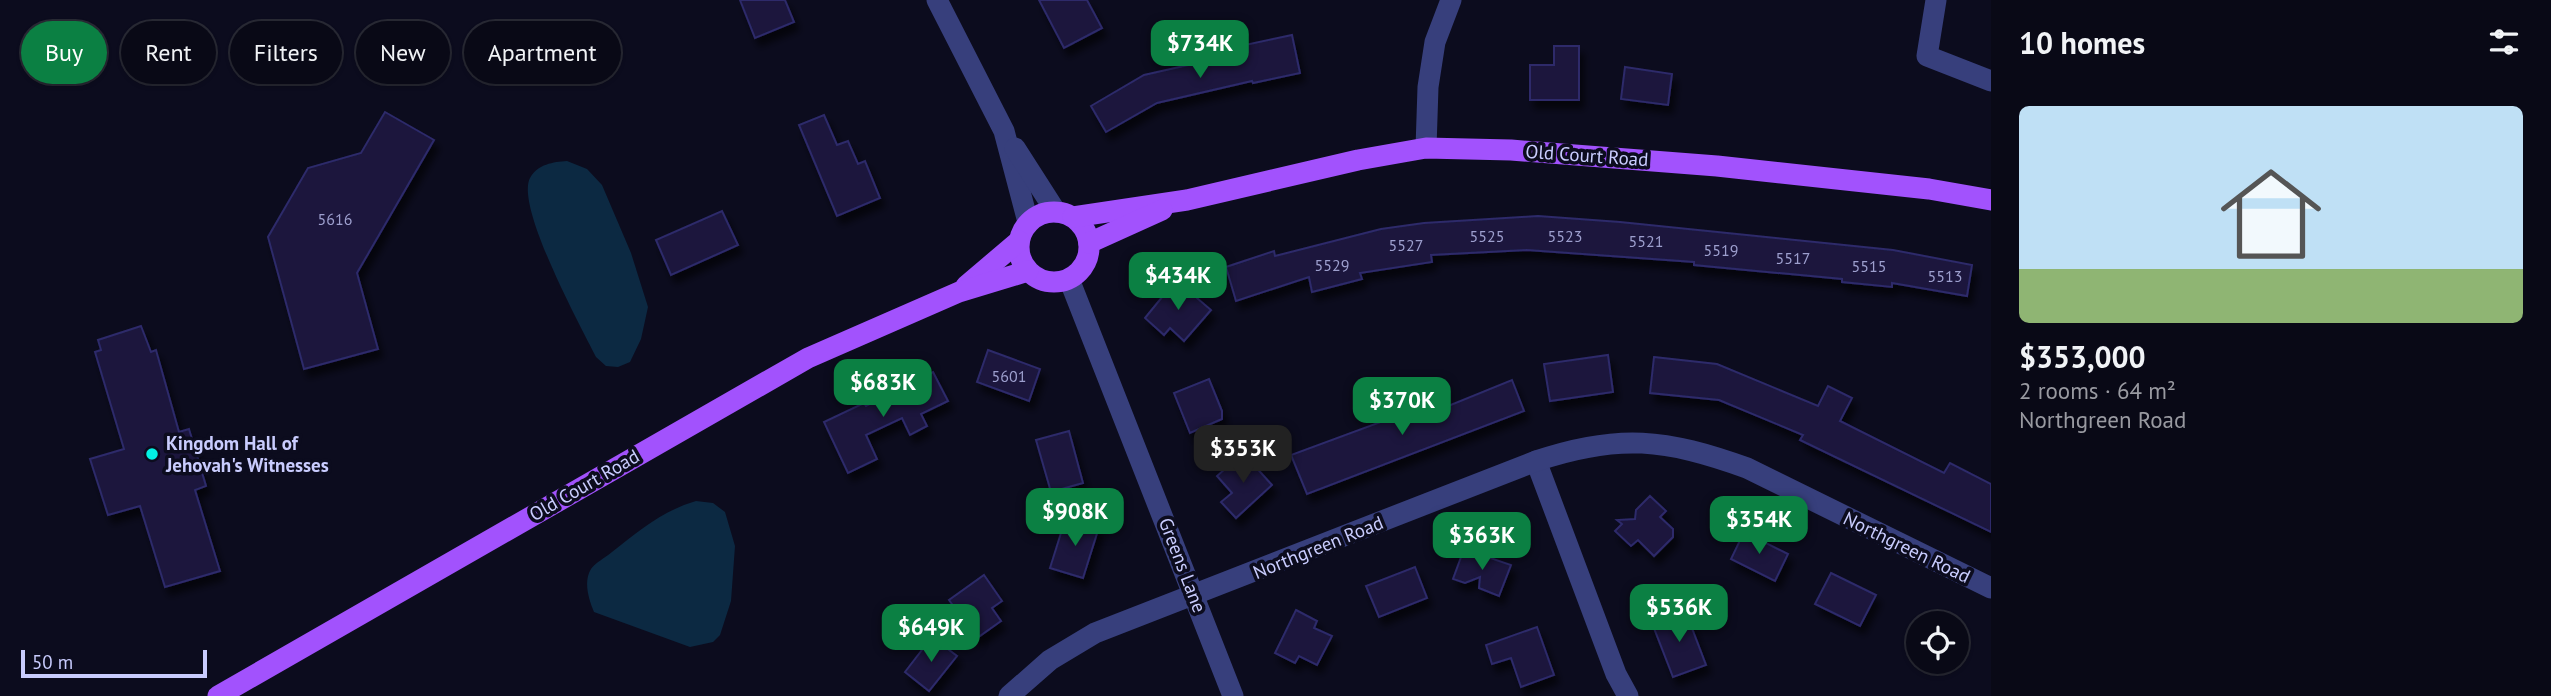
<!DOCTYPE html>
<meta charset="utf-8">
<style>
:root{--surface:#090916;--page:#12121f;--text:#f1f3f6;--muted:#999aa1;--line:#292a35;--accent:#0b8043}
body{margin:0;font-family:"PT Sans",sans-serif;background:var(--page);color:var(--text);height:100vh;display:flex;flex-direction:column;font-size:26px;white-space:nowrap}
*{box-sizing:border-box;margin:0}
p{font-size:23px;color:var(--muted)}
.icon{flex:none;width:38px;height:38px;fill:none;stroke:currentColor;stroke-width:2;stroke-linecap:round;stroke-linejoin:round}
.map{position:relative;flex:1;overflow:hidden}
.panel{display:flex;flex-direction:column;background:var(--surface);width:560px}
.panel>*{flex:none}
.banner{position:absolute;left:21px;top:21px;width:665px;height:63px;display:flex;gap:14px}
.fabs{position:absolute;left:1906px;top:611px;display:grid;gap:14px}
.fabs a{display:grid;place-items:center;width:63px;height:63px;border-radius:50%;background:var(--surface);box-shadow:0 2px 5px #0004,0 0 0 2px var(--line);font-size:35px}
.scale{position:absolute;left:21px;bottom:18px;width:186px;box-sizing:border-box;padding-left:7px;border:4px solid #c9ccfe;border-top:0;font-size:19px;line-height:24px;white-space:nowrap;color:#c9ccfe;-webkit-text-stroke:5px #0c0c1e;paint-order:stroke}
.price{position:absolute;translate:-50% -60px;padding:0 16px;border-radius:14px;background:var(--accent);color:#fff;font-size:23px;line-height:46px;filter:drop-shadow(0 2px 4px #0008)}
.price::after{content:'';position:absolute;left:50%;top:42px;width:21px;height:16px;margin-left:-10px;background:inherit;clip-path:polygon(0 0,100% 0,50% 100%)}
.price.on{background:#222;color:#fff}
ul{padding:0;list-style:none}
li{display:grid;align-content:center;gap:14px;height:371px;padding:0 28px}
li+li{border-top:2px solid var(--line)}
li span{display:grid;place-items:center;height:217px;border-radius:10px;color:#555}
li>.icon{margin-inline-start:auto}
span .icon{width:126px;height:126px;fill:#fffc;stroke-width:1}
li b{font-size:30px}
h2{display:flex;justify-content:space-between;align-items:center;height:84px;padding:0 28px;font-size:30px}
.chip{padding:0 24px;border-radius:32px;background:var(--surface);box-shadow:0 2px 5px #0004,0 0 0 2px var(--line);font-size:24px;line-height:63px}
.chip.on{background:var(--accent);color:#fff}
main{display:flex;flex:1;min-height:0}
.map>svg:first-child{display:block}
.water{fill:#0c2942}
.building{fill:#1a183e;stroke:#2d2a6a;stroke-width:2;filter:url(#shadow)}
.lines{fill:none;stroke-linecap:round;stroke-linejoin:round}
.minor{stroke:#373f7c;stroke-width:21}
.major{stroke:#a252fd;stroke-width:21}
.poi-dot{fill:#02f1e4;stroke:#0c0c1e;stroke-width:2.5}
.labels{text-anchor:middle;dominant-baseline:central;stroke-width:7;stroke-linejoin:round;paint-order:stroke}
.number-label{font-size:16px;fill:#9d9fce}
.street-label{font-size:19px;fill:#c9ccfe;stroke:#0c0c1e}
.poi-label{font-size:19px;font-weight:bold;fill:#c9ccfe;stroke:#0c0c1e;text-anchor:start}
</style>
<main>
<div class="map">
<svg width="1991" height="696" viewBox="0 0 1991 696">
<defs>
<filter id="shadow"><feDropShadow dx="4.5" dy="8" stdDeviation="3.5" flood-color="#0009"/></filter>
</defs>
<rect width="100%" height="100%" fill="#0c0c1e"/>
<!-- water -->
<g class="water">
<path d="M567,161L587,169L602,185L631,253L648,307L641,339L630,362L618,367L606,366L596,357C581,327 515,206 530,178C538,164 553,162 567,161Z"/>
<path d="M696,501L713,503L725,512L735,546L731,601L720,635L713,642L690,647L594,612C589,600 583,582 591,569C595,563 606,557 612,552C639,531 662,511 696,501Z"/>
</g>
<!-- building -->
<g class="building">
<polygon points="740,0 785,0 794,22 755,38"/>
<polygon points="1039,0 1087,0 1102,28 1064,48"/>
<polygon points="1292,35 1300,73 1253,83 1252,81 1157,103 1106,132 1091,106 1144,75 1246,52 1245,45"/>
<polygon points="1554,46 1579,46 1579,100 1530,100 1530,65 1554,65"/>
<polygon points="1625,67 1672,74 1668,105 1621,99"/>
<polygon points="385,112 434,140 357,273 378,349 304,369 268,237 308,168 361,153"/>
<polygon points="824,115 837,145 848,141 858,164 865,161 880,198 837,216 799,125"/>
<polygon points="722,211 738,245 671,275 656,240"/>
<polygon points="1538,216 1620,222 1893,250 1972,265 1967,296 1892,283 1892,287 1842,282 1842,279 1694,265 1694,262 1527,250 1431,255 1432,262 1360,273 1362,279 1312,292 1309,277 1236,301 1226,267 1274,251 1275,256 1381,229 1424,223"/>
<polygon points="1176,280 1211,310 1184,341 1170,328 1164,335 1145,318"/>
<polygon points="141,326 151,352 156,350 179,432 189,429 206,486 195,490 220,571 165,587 140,506 108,515 90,459 124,449 95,352 101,350 98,340"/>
<polygon points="988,350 1040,369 1029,401 977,382"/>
<polygon points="1608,355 1613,392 1550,401 1544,364"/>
<polygon points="1654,357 1717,364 1818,406 1828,386 1852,398 1840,421 1944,473 1950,463 1991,484 1991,532 1800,440 1803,435 1719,400 1650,393"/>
<polygon points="933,372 948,401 921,414 927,426 910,435 902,418 866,435 877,459 848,473 824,422 864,403 866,406"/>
<polygon points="1209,379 1222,411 1222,419 1190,433 1174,393"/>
<polygon points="1512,380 1524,411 1307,494 1291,455 1432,403 1436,411"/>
<polygon points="1069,431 1083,483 1051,492 1036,440"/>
<polygon points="1243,453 1272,485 1236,518 1221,502 1232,493 1217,476"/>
<polygon points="1650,496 1666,511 1660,517 1673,529 1673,537 1654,556 1638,540 1631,546 1615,531 1622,524 1617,520 1635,519 1636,510"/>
<polygon points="1066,517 1099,527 1083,578 1050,568"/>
<polygon points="1744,532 1788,554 1775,581 1731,559"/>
<polygon points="1464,549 1511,565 1499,596 1479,588 1480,577 1465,583 1453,579"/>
<polygon points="1415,567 1427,598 1379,617 1366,586"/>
<polygon points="1831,573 1876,595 1860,626 1815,604"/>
<polygon points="984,575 1002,601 992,608 1001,621 977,638 949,600"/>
<polygon points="1296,610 1317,621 1314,628 1332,636 1317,665 1299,656 1295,663 1275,653"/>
<polygon points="1685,610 1706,665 1673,677 1652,623"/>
<polygon points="1537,627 1554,675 1521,687 1511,658 1492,664 1486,645"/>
<polygon points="932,637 957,656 929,691 905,672"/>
</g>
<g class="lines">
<!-- minor -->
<g class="minor">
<polyline points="937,0 1004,131 1028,222"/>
<polyline points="1936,0 1927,56 1991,81"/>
<polyline points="1015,148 1056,212"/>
<polyline points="1426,148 1428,87 1435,42 1451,0"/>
<polyline points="1069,279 1233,696"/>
<polyline points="1536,461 1616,674 1628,696"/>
<path d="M1009,696L1050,660L1095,633L1536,461C1619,433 1666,439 1747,468L1991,588"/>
</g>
<!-- major -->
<g class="major">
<circle cx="1054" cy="247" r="35"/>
<polyline points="1073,217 1187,200 1358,160 1426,148 1511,150 1717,166 1929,189 1991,200"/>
<polyline points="1089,243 1162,210"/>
<polyline points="966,286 1019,241"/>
<polyline points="218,696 808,358 959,292 1028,271"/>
</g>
</g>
<!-- markers -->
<circle class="poi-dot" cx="152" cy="454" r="7"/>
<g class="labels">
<!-- number labels -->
<g class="number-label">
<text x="335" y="219">5616</text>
<text x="1487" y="236">5525</text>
<text x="1565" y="236">5523</text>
<text x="1646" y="241">5521</text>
<text x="1406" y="245">5527</text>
<text x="1721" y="250">5519</text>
<text x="1793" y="258">5517</text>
<text x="1332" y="265">5529</text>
<text x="1869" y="266">5515</text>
<text x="1945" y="276">5513</text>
<text x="1009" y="376">5601</text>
</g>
<!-- street labels -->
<g class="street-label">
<text transform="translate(1587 155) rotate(4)">Old Court Road</text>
<text transform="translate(584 485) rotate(-30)">Old Court Road</text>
<text transform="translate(1318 547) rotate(-22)">Northgreen Road</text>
<text transform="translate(1907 547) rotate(26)">Northgreen Road</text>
<text transform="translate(1183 565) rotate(69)">Greens Lane</text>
</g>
<!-- poi labels -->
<g class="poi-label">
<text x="166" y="443">Kingdom Hall of<tspan x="166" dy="22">Jehovah's Witnesses</tspan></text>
</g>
</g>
</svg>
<div class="fabs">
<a><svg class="icon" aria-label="locate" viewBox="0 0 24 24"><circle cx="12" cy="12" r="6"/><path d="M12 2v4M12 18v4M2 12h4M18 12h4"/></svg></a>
</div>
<div class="scale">50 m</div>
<b class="price" style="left:1200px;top:80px">$734K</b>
<b class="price" style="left:1178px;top:312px">$434K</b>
<b class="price" style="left:883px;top:419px">$683K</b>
<b class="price" style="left:1402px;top:437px">$370K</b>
<b class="price on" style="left:1243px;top:485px">$353K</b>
<b class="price" style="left:1075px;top:548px">$908K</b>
<b class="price" style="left:1759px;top:556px">$354K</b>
<b class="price" style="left:1482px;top:572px">$363K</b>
<b class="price" style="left:1679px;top:644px">$536K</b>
<b class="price" style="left:931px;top:664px">$649K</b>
<div class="banner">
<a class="chip on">Buy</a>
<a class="chip">Rent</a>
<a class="chip">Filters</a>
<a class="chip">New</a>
<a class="chip">Apartment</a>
</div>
</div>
<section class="panel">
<h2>10 homes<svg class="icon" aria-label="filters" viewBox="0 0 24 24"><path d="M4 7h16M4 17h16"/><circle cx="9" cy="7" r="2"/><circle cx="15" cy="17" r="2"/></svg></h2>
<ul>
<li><span style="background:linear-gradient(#bfe0f5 75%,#8fb573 0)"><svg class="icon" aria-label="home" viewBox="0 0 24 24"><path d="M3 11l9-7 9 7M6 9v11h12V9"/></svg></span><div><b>$353,000</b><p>2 rooms · 64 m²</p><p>Northgreen Road</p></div></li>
</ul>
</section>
</main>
